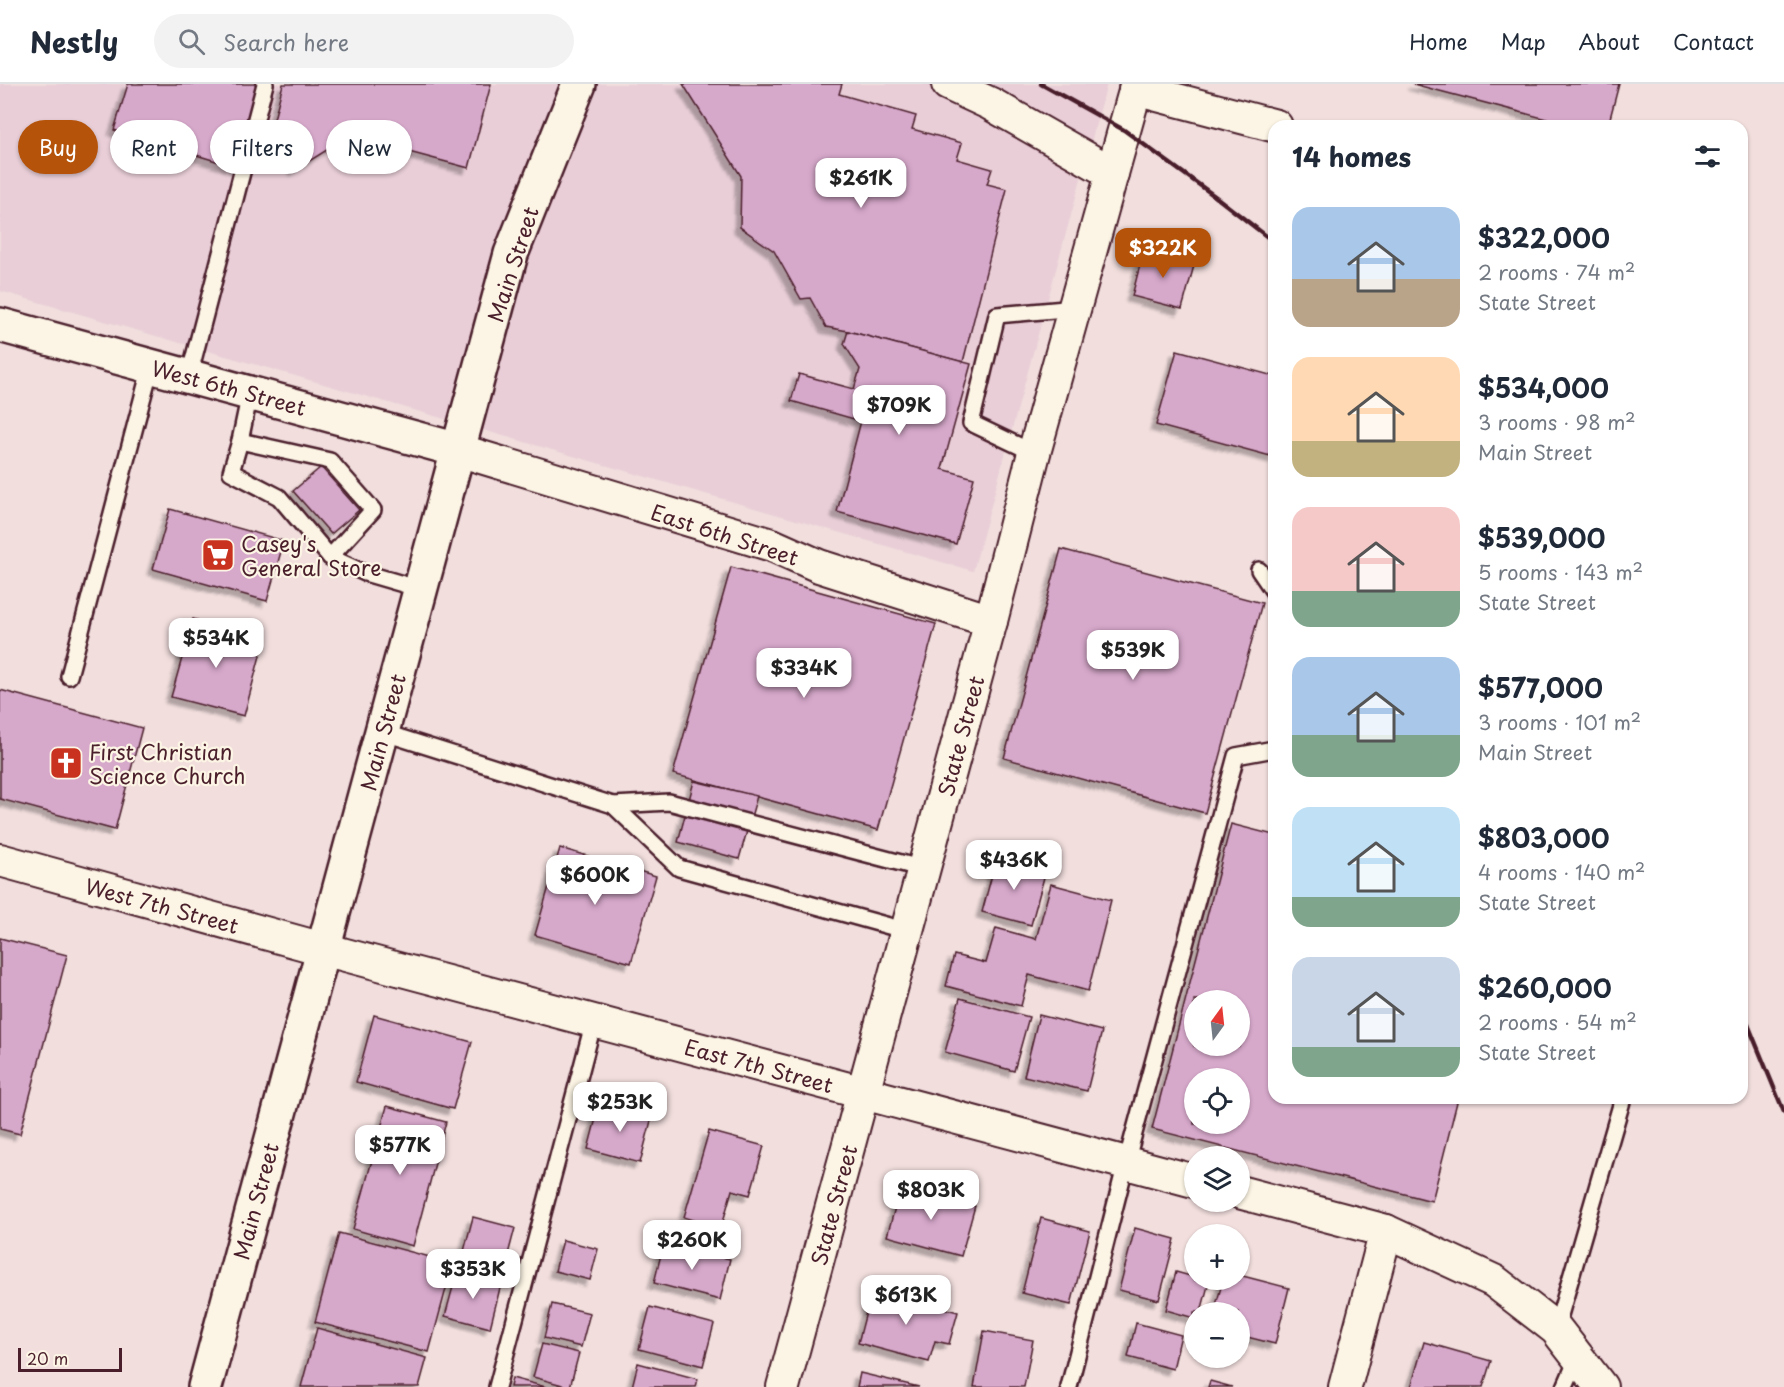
<!DOCTYPE html>
<meta charset="utf-8">
<style>
:root{--surface:#fff;--page:#f2f2f3;--text:#1f2937;--muted:#747a83;--line:#e0e1e3;--accent:#b45309}
body{margin:0;font-family:"Playpen Sans",sans-serif;background:var(--page);color:var(--text);height:100vh;display:flex;flex-direction:column;font-size:22px;white-space:nowrap}
*{box-sizing:border-box;margin:0}
p{font-size:20px;color:var(--muted)}
.icon{flex:none;width:33px;height:33px;fill:none;stroke:currentColor;stroke-width:2;stroke-linecap:round;stroke-linejoin:round}
.map{position:relative;flex:1;overflow:hidden}
.panel{position:absolute;left:1268px;top:36px;width:480px;height:984px;display:flex;flex-direction:column;background:var(--surface);border-radius:18px;box-shadow:0 2px 4px #0004}
.panel>*{flex:none}
.top-card{position:absolute;left:18px;top:36px;width:570px;height:54px;display:flex;gap:12px}
.needle{width:39px;rotate:15deg}
.tools{position:absolute;left:1184px;top:906px;display:grid;gap:12px}
.tools a{display:grid;place-items:center;width:66px;height:66px;border-radius:50%;background:var(--surface);box-shadow:0 2px 4px #0004;font-size:30px}
.scale{position:absolute;left:18px;bottom:15px;width:104px;box-sizing:border-box;padding-left:6px;border:3px solid #4a1f2b;border-top:0;font-size:16px;line-height:21px;white-space:nowrap;color:#4a1f2b;-webkit-text-stroke:4px #fcf5e5;paint-order:stroke}
.price{position:absolute;translate:-50% -51px;padding:0 14px;border-radius:12px;background:#fff;color:#222;font-size:20px;line-height:39px;filter:drop-shadow(0 2px 3px #0008)}
.price::after{content:'';position:absolute;left:50%;top:36px;width:18px;height:14px;margin-left:-9px;background:inherit;clip-path:polygon(0 0,100% 0,50% 100%)}
.price.active{background:var(--accent);color:#fff}
ul{padding:0;list-style:none}
li{display:flex;align-items:center;gap:18px;height:150px;padding:0 24px}
li span{display:grid;place-items:center;flex:none;width:168px;height:120px;border-radius:18px;color:#555}
li>.icon{margin-inline-start:auto}
span .icon{width:72px;height:72px;fill:#fffc;stroke-width:1}
li b{font-size:26px}
h2{display:flex;justify-content:space-between;align-items:center;height:72px;padding:0 24px;font-size:26px}
.tag{padding:0 21px;border-radius:27px;background:var(--surface);box-shadow:0 2px 4px #0004;font-size:21px;line-height:54px}
.tag.active{background:var(--accent);color:#fff}
header{display:flex;align-items:center;gap:36px;box-sizing:border-box;height:84px;padding:0 30px;background:var(--surface);border-bottom:2px solid var(--line)}
header strong{font-size:28px}
nav{display:flex;gap:33px;margin-inline-start:auto;font-size:21px}
.search{width:420px;height:54px;background:var(--page);display:flex;align-items:center;gap:15px;box-sizing:border-box;padding:0 21px;border-radius:33px;color:var(--muted);font-size:22px}
.map>svg:first-child{display:block}
.built{fill:#e9ced7}
.building{fill:#d6a8ca;stroke:#4a1f2b;stroke-width:1.5;fill-rule:evenodd;filter:url(#shadow)}
.lines{fill:none;stroke-linecap:round;stroke-linejoin:round}
.lane-casing{stroke:#4a1f2b;stroke-width:20}
.street-casing{stroke:#4a1f2b;stroke-width:36}
.secondary-casing{stroke:#4a1f2b;stroke-width:38}
.lane{stroke:#fcf5e5;stroke-width:15}
.street{stroke:#fcf5e5;stroke-width:32}
.secondary{stroke:#fcf5e5;stroke-width:33}
.rail{stroke:#4a1f2b;stroke-width:4.5}
.labels{text-anchor:middle;dominant-baseline:central;stroke-width:4.5;stroke-linejoin:round;paint-order:stroke}
.street-label{font-size:21px;fill:#4a1f2b;stroke:#fcf5e5}
.poi-label{font-size:21px;fill:#4a1f2b;stroke:#fcf5e5;text-anchor:start}
</style>
<header>
<strong>Nestly</strong>
<div class="search"><svg class="icon" aria-label="search" viewBox="0 0 24 24"><circle cx="10" cy="10" r="6"/><path d="M15 15l6 6"/></svg>Search here</div>
<nav><a>Home</a><a>Map</a><a>About</a><a>Contact</a></nav>
</header>
<div class="map">
<svg width="1784" height="1303" viewBox="0 0 1784 1303">
<defs>
<filter id="shadow"><feDropShadow dx="-5.5" dy="5.5" stdDeviation="1.5" flood-color="#0004"/></filter>
</defs>
<rect width="100%" height="100%" fill="#f1dedd"/>
<filter id="ink" filterUnits="userSpaceOnUse"><feTurbulence type="fractalNoise" baseFrequency=".0167" numOctaves="2"/><feDisplacementMap in="SourceGraphic" scale="12" xChannelSelector="R" yChannelSelector="G"/><feConvolveMatrix kernelMatrix="1 2 1 2 8 2 1 2 1" color-interpolation-filters="sRGB"/></filter>
<g filter="url(#ink)">
<!-- built -->
<polygon class="built" points="0,0 1107,0 973,487 0,207"/>
<!-- building -->
<g class="building">
<polygon points="128,0 261,0 239,84 114,46"/>
<polygon points="283,0 491,0 469,84 349,52 295,86 271,47"/>
<polygon points="683,0 842,0 839,10 916,32 912,45 962,59 957,75 992,85 987,100 1007,105 963,278 848,247 826,243 810,214 801,215 774,167 740,143 741,92"/>
<polygon points="1413,0 1619,0 1608,42 1573,42"/>
<polygon points="1144,165 1195,178 1182,225 1132,212"/>
<polygon points="848,247 971,280 942,385 974,394 956,460 837,428 861,337 791,317 799,290 854,305 860,285 844,260"/>
<polygon points="1177,266 1274,292 1274,373 1156,341"/>
<polygon points="321,383 359,426 331,450 293,407"/>
<polygon points="170,425 284,457 267,517 153,485"/>
<polygon points="1061,465 1262,519 1205,729 1004,674"/>
<polygon points="731,483 936,540 878,746 673,690"/>
<polygon points="193,535 247,550 244,563 261,568 244,632 171,613"/>
<polygon points="0,606 142,644 115,746 0,715"/>
<polygon points="694,697 757,712 739,775 678,758"/>
<path d="M1231,740L1274,751V1014H1458L1432,1117L1152,1045ZM1194,916H1239V962H1194ZM1194,994H1239V1040H1194Z"/>
<polygon points="560,764 656,792 631,879 535,851"/>
<polygon points="997,772 1046,786 1031,841 982,828"/>
<polygon points="1051,800 1111,816 1088,907 1029,891 1021,922 946,902 954,871 986,879 996,844 1036,855"/>
<polygon points="0,854 67,871 20,1050 0,1045"/>
<polygon points="960,914 1029,933 1014,987 945,968"/>
<polygon points="374,931 472,958 453,1025 356,998"/>
<polygon points="1039,931 1102,947 1087,1007 1024,992"/>
<polygon points="600,1019 652,1033 640,1079 588,1065"/>
<polygon points="387,1022 446,1038 413,1162 353,1145"/>
<polygon points="709,1047 764,1062 750,1111 732,1106 721,1145 684,1133"/>
<polygon points="901,1102 975,1122 961,1172 887,1152"/>
<polygon points="473,1133 515,1144 505,1182 463,1171"/>
<polygon points="1041,1134 1090,1147 1071,1221 1022,1209"/>
<polygon points="1135,1144 1175,1155 1159,1216 1119,1206"/>
<polygon points="339,1149 453,1179 429,1268 315,1238"/>
<polygon points="563,1156 598,1165 590,1196 555,1187"/>
<polygon points="664,1158 730,1175 720,1216 654,1199"/>
<polygon points="457,1188 501,1200 490,1244 445,1232"/>
<polygon points="1176,1188 1194,1193 1194,1196 1209,1198 1201,1228 1194,1228 1194,1234 1166,1226"/>
<polygon points="1239,1191 1289,1204 1275,1260 1239,1251 1239,1228 1214,1228 1223,1196 1239,1196"/>
<polygon points="872,1205 958,1228 949,1260 935,1257 929,1278 858,1259"/>
<polygon points="552,1220 590,1229 581,1263 544,1254"/>
<polygon points="650,1223 714,1240 703,1282 639,1265"/>
<polygon points="1136,1239 1181,1251 1173,1285 1128,1273"/>
<polygon points="317,1244 427,1274 419,1303 301,1303"/>
<polygon points="984,1247 1033,1256 1024,1303 974,1303"/>
<polygon points="1424,1258 1491,1277 1483,1303 1411,1303"/>
<polygon points="542,1260 579,1269 570,1303 533,1293"/>
<polygon points="638,1279 698,1295 696,1303 632,1303"/>
<polygon points="860,1289 919,1303 857,1303"/>
<polygon points="512,1294 546,1303 510,1303"/>
<polygon points="1210,1297 1232,1303 1208,1303"/>
</g>
<g class="lines">
<!-- lane casing -->
<g class="lane-casing">
<g id="lane">
<polyline points="189,292 265,0"/>
<polyline points="250,309 240,357 231,388 279,413 330,473 365,489 420,505"/>
<polyline points="240,357 330,377 373,426 330,473"/>
<polyline points="1034,369 971,339 997,231 1076,224"/>
<polyline points="1259,486 1274,508"/>
<polyline points="69,592 151,282"/>
<polyline points="382,648 613,721 679,784 907,847"/>
<polyline points="613,721 669,718 924,785"/>
<polyline points="1556,1245 1623,1014"/>
<polyline points="497,1303 594,937"/>
<polyline points="1069,1303 1126,1079 1236,672 1274,665"/>
<polyline points="1565,1303 1578,1273"/>
</g>
</g>
<!-- street casing -->
<g class="street-casing">
<g id="street">
<polyline points="948,0 991,20 1112,89"/>
<polyline points="1135,5 1276,42"/>
<polyline points="458,366 772,461 819,482 991,537"/>
<polyline points="0,776 323,865 1194,1097"/>
<polyline points="1239,1108 1386,1147 1494,1197 1556,1245 1601,1303"/>
<polyline points="783,1303 991,537 1034,369 1137,0"/>
<polyline points="1345,1303 1386,1147"/>
</g>
</g>
<!-- secondary casing -->
<g class="secondary-casing">
<g id="secondary">
<polyline points="0,241 458,366"/>
<polyline points="205,1303 511,170 579,0"/>
</g>
</g>
<!-- lane -->
<use href="#lane" class="lane"/>
<!-- street -->
<use href="#street" class="street"/>
<!-- secondary -->
<use href="#secondary" class="secondary"/>
<!-- rail -->
<g class="rail">
<polyline points="1041,0 1124,46 1216,113 1274,158"/>
<polyline points="1742,926 1784,1028"/>
</g>
</g>
</g>
<!-- icons -->
<defs>
<g id="supermarket-square" transform="scale(1.725)"><rect x="-9" y="-9" width="18" height="18" rx="4" fill="#c8321e" stroke="#fcf5e5"/><path d="M-6-5.5h2.5l.6 2H6L4.5 2H-2.5L-4.4-4H-6ZM-1.5 3.2a1.3 1.3 0 1 0 .1 0ZM3 3.2a1.3 1.3 0 1 0 .1 0Z" fill="#fff"/></g>
<g id="church-square" transform="scale(1.725)"><rect x="-9" y="-9" width="18" height="18" rx="4" fill="#c8321e" stroke="#fcf5e5"/><path d="M-1.2-6h2.4v3.5h3.3v2.4h-3.3V6h-2.4V-.1h-3.3v-2.4h3.3Z" fill="#fff"/></g>
</defs>
<g fill-rule="evenodd">
<use href="#supermarket-square" x="218" y="471"/>
<use href="#church-square" x="66" y="679"/>
</g>
<g class="labels">
<!-- street labels -->
<g class="street-label">
<text transform="translate(512 180) rotate(-72)">Main Street</text>
<text transform="translate(229 303) rotate(15)">West 6th Street</text>
<text transform="translate(725 450) rotate(18)">East 6th Street</text>
<text transform="translate(382 648) rotate(-75)">Main Street</text>
<text transform="translate(960 652) rotate(-75)">State Street</text>
<text transform="translate(162 821) rotate(15)">West 7th Street</text>
<text transform="translate(759 981) rotate(15)">East 7th Street</text>
<text transform="translate(255 1117) rotate(-75)">Main Street</text>
<text transform="translate(833 1121) rotate(-75)">State Street</text>
</g>
<!-- poi labels -->
<g class="poi-label">
<text x="241" y="459">Casey's<tspan x="241" dy="24">General Store</tspan></text>
<text x="89" y="667">First Christian<tspan x="89" dy="24">Science Church</tspan></text>
</g>
</g>
</svg>
<div class="tools">
<a><svg class="needle" viewBox="-14 -14 28 28"><path d="M0-13l5 13h-10z" fill="#e53935"/><path d="M0 13l5-13h-10z" fill="#747a83"/></svg></a>
<a><svg class="icon" aria-label="locate" viewBox="0 0 24 24"><circle cx="12" cy="12" r="6"/><path d="M12 2v4M12 18v4M2 12h4M18 12h4"/></svg></a>
<a><svg class="icon" aria-label="layers" viewBox="0 0 24 24"><path d="M12 4l9 5-9 5-9-5zM3 14l9 5 9-5"/></svg></a>
<a>+</a>
<a>−</a>
</div>
<div class="scale">20 m</div>
<b class="price" style="left:861px;top:125px">$261K</b>
<b class="price active" style="left:1163px;top:195px">$322K</b>
<b class="price" style="left:899px;top:352px">$709K</b>
<b class="price" style="left:216px;top:585px">$534K</b>
<b class="price" style="left:1133px;top:597px">$539K</b>
<b class="price" style="left:804px;top:615px">$334K</b>
<b class="price" style="left:1014px;top:807px">$436K</b>
<b class="price" style="left:595px;top:822px">$600K</b>
<b class="price" style="left:620px;top:1049px">$253K</b>
<b class="price" style="left:400px;top:1092px">$577K</b>
<b class="price" style="left:931px;top:1137px">$803K</b>
<b class="price" style="left:692px;top:1187px">$260K</b>
<b class="price" style="left:473px;top:1216px">$353K</b>
<b class="price" style="left:906px;top:1242px">$613K</b>
<div class="top-card">
<a class="tag active">Buy</a>
<a class="tag">Rent</a>
<a class="tag">Filters</a>
<a class="tag">New</a>
</div>
<section class="panel">
<h2>14 homes<svg class="icon" aria-label="filters" viewBox="0 0 24 24"><path d="M4 7h16M4 17h16"/><circle cx="9" cy="7" r="2"/><circle cx="15" cy="17" r="2"/></svg></h2>
<ul>
<li><span style="background:linear-gradient(#a9c7e8 60%,#b9a48a 0)"><svg class="icon" aria-label="home" viewBox="0 0 24 24"><path d="M3 11l9-7 9 7M6 9v11h12V9"/></svg></span><div><b>$322,000</b><p>2 rooms · 74 m²</p><p>State Street</p></div></li>
<li><span style="background:linear-gradient(#ffd9b3 70%,#c2b280 0)"><svg class="icon" aria-label="home" viewBox="0 0 24 24"><path d="M3 11l9-7 9 7M6 9v11h12V9"/></svg></span><div><b>$534,000</b><p>3 rooms · 98 m²</p><p>Main Street</p></div></li>
<li><span style="background:linear-gradient(#f6c9c9 70%,#7fa58c 0)"><svg class="icon" aria-label="home" viewBox="0 0 24 24"><path d="M3 11l9-7 9 7M6 9v11h12V9"/></svg></span><div><b>$539,000</b><p>5 rooms · 143 m²</p><p>State Street</p></div></li>
<li><span style="background:linear-gradient(#a9c7e8 65%,#7fa58c 0)"><svg class="icon" aria-label="home" viewBox="0 0 24 24"><path d="M3 11l9-7 9 7M6 9v11h12V9"/></svg></span><div><b>$577,000</b><p>3 rooms · 101 m²</p><p>Main Street</p></div></li>
<li><span style="background:linear-gradient(#bfe0f5 75%,#7fa58c 0)"><svg class="icon" aria-label="home" viewBox="0 0 24 24"><path d="M3 11l9-7 9 7M6 9v11h12V9"/></svg></span><div><b>$803,000</b><p>4 rooms · 140 m²</p><p>State Street</p></div></li>
<li><span style="background:linear-gradient(#c9d6e8 75%,#7fa58c 0)"><svg class="icon" aria-label="home" viewBox="0 0 24 24"><path d="M3 11l9-7 9 7M6 9v11h12V9"/></svg></span><div><b>$260,000</b><p>2 rooms · 54 m²</p><p>State Street</p></div></li>
</ul>
</section>
</div>
